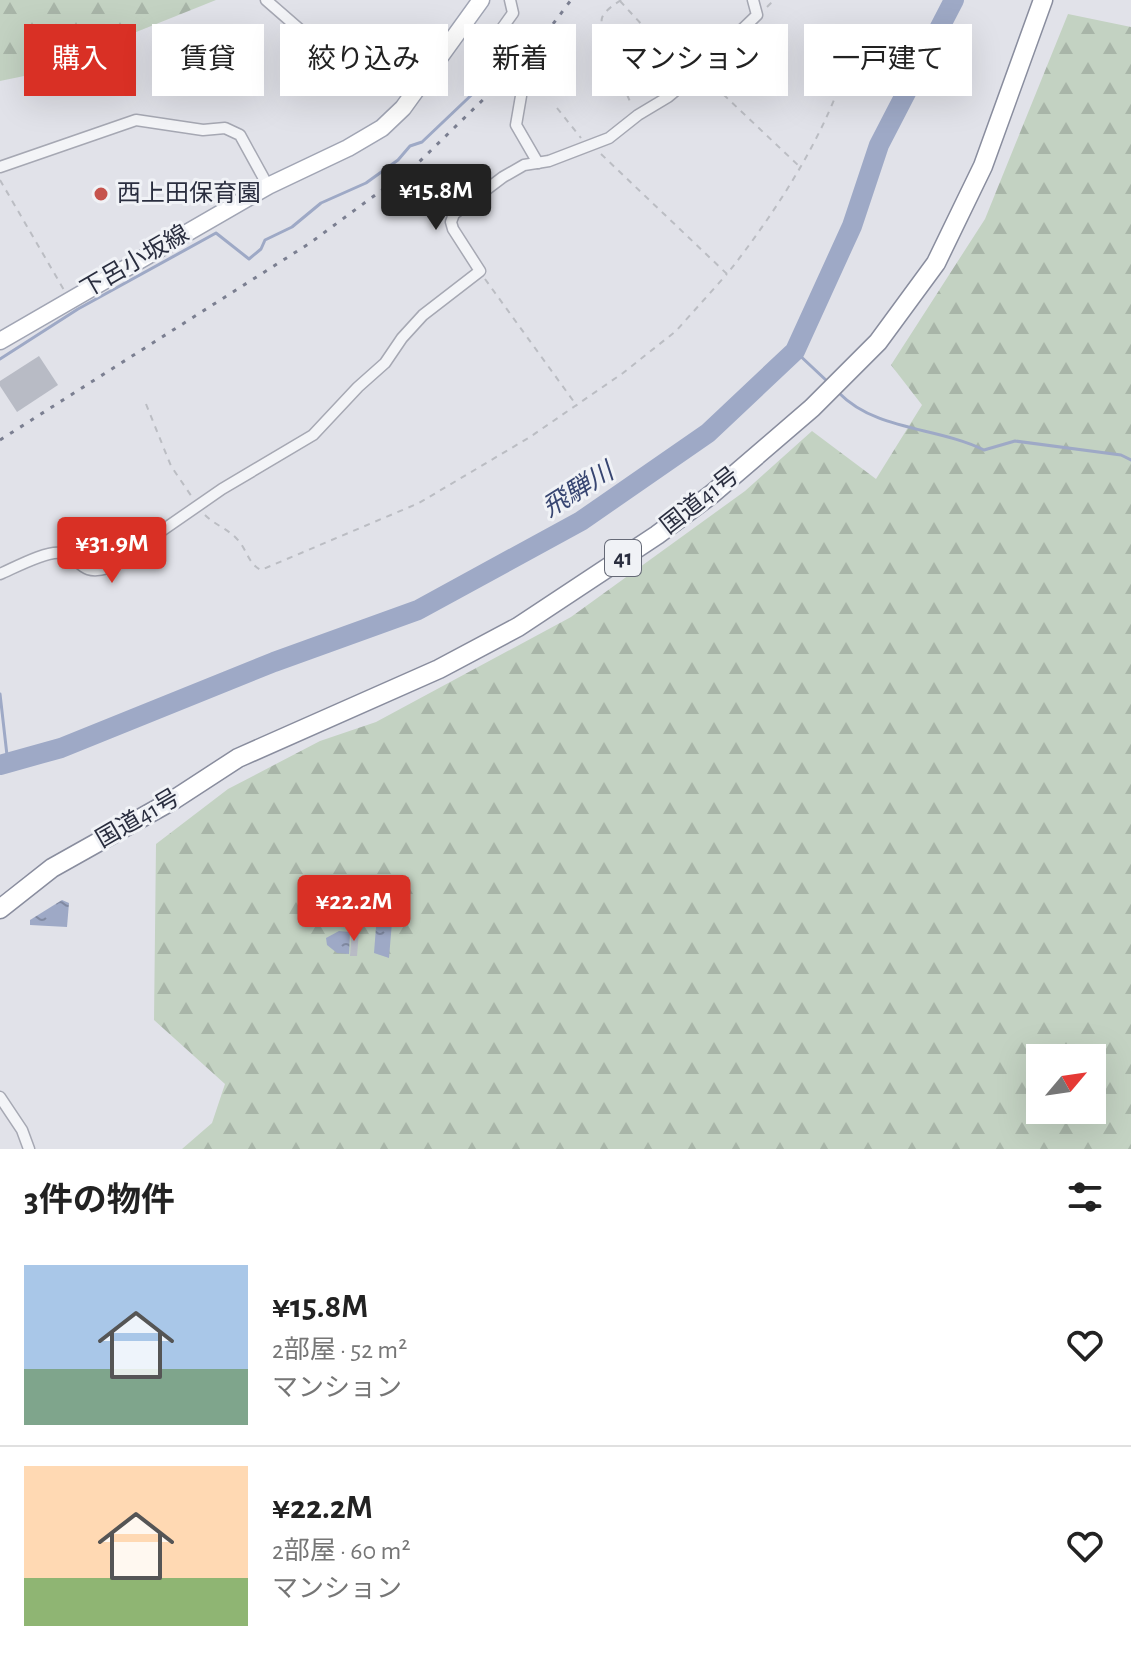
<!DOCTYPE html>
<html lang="ja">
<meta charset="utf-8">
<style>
:root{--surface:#fff;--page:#f2f2f2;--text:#222;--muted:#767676;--line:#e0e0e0;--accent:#d93025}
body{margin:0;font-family:"Alegreya Sans","Noto Sans JP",sans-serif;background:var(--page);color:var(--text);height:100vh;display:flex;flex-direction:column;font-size:30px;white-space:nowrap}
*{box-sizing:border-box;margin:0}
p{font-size:26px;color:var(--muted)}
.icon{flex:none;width:44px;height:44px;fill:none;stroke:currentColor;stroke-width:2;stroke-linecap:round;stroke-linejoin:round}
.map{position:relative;height:1149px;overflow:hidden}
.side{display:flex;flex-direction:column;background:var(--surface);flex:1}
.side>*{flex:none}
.banner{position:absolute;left:24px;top:24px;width:1084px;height:72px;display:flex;gap:16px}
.needle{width:52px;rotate:61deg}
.fabs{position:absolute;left:1026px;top:1044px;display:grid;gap:16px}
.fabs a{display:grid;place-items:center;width:80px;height:80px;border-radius:0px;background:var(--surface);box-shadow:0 8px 32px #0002;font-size:40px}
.price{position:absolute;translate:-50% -68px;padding:0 18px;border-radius:8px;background:var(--accent);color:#fff;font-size:26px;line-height:52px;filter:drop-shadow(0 2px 4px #0008)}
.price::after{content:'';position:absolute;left:50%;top:48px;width:24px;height:18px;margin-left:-12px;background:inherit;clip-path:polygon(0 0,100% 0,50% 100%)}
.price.selected{background:#222;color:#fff}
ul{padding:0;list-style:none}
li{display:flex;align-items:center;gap:24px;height:200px;padding:0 24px}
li+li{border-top:2px solid var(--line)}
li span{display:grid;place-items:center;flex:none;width:224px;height:160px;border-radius:0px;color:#555}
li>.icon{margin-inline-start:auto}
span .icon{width:96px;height:96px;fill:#fffc;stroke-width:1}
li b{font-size:34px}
h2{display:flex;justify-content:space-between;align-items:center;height:96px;padding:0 24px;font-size:34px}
.tag{padding:0 28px;border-radius:0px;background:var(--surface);box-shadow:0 8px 32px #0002;font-size:28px;line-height:72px}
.tag.selected{background:var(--accent);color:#fff}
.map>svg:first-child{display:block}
.forest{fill:url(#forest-firs);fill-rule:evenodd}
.water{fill:url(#water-ripples)}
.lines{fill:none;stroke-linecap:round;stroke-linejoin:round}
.stream{stroke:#9ea9c6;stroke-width:3}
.river{stroke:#9ea9c6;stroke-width:20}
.building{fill:#b8bbc5}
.street-casing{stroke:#a6a8b3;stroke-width:13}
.primary-casing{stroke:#a1a5b4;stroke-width:19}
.highway-casing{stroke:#898d9e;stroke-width:21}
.path{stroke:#bbbdc3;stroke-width:2;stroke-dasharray:6 6;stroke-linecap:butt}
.street{stroke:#f3f4f7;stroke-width:10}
.primary{stroke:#fff;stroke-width:16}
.highway{stroke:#fff;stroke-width:18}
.rail{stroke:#7b7f91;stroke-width:3;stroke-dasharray:4 8;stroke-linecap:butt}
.poi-dot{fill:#c6544d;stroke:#f0f2f6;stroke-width:3}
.labels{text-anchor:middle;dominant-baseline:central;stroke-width:6;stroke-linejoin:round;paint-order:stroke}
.shield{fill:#f0f2f6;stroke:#656976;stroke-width:2}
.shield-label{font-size:22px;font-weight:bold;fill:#2a2e3f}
.poi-label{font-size:24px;fill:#2a2e3f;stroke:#f0f2f6;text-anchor:start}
.street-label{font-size:24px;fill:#2a2e3f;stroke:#f0f2f6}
.water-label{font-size:26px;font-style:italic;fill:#374571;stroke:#f0f2f6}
</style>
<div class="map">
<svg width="1131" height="1149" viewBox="0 0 1131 1149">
<defs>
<pattern id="forest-firs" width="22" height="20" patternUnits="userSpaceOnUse" patternTransform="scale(2)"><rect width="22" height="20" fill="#c3d2c2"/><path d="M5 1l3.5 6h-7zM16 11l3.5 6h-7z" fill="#a8b5a8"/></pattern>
<pattern id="water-ripples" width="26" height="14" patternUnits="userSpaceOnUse" patternTransform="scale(2)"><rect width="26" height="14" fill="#9ea9c6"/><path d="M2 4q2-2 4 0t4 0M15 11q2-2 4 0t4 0" fill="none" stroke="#818aa2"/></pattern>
</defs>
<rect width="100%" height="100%" fill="#e1e2e9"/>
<!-- forest -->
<g class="forest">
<polygon points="0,0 216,0 29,75 0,81"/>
<path d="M1068,14L1131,27V1149H182L212,1123L225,1084L154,1020L156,844L228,789L320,741L376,722L571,617L745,491L812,431L876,479L922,405L891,365L985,219ZM1040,1058H1092V1110H1040Z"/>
</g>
<!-- water -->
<g class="water">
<polygon points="62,900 69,903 67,927 30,925 30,920"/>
<polygon points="392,922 389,958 374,953 376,927"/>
<polygon points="339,931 350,932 349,954 337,953 327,945 326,938"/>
</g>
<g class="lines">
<!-- stream -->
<g class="stream">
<polyline points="795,351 828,382"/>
<polyline points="0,359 78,309 216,233 249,259 261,249 265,240 292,227 321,203 366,183 398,160 410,146 422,142 483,84 478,51 495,31"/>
<path d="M839,393C876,431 938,427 984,450L1015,441L1121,455L1131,460"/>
<polyline points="0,694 8,764"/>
</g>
<!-- river -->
<polyline class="river" points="0,765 61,748 274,662 418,610 581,521 708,433 795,351 852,226 879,145 954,0"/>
</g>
<!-- building -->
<g class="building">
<polygon points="39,356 58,385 17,412 0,386 0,381"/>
<polygon points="352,929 359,930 357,956 350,956"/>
</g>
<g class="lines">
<!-- street casing -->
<g class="street-casing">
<g id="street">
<polyline points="266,0 320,47 413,92"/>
<polyline points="510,0 513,13 498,34 495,51 520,78 521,96 516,125 538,163"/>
<polyline points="0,167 136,120 203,130 225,128 240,135 268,186"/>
<path d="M0,574C14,568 47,550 61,553C82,556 78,577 108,568L222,489L313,435L358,387L385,363L402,338L423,315L480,271L453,229L451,222L454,214L503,177L524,165L549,161L609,138L638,115L668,97L699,71L757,15L753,0"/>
<polyline points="0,1097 22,1130 29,1149"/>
</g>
</g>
<!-- primary casing -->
<g class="primary-casing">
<polyline id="primary" points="0,341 268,186 348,148 382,128 403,108 481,0"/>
</g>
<!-- highway casing -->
<g class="highway-casing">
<polyline id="highway" points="0,909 52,868 175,799 238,758 439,669 518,627 657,535 712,494 812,408 878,342 936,263 983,166 1043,0"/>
</g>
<!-- path -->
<g class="path">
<path d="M621,0C615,4 604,11 602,18C598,31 625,89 631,104"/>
<polyline points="620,1 644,27 650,25 693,64"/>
<polyline points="767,7 774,0"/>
<polyline points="706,78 800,167"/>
<polyline points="557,108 581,138"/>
<path d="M601,154L727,274C774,215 831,128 849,55"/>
<polyline points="0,180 64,290"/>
<polyline points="485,279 577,406"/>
<polyline points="146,404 171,466 192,497"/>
<path d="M205,515C215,525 228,529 237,539C247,549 248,564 261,570L419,503L530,437L623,373L676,331L727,274"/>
</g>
<!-- street -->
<use href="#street" class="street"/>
<!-- primary -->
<use href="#primary" class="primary"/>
<!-- highway -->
<use href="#highway" class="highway"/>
<!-- rail -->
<polyline class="rail" points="0,440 310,243 416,165 532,52 571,0"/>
</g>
<!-- markers -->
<circle class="poi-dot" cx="101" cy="194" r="8"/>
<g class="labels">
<!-- shield labels -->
<rect class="shield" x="605" y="540" width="36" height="36" rx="6"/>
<g class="shield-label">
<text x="623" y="558">41</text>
</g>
<!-- poi labels -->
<g class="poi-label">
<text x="117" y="194">西上田保育園</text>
</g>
<!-- street labels -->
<g class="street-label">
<text transform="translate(135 262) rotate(-30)">下呂小坂線</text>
<text transform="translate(700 501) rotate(-38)">国道41号</text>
<text transform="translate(138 819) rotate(-30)">国道41号</text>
</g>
<!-- water labels -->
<g class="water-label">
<text transform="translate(578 490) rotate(-32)">飛騨川</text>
</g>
</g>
</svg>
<div class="fabs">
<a><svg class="needle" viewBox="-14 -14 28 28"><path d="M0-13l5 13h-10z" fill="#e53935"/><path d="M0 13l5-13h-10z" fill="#767676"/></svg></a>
</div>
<b class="price selected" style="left:436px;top:232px">¥15.8M</b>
<b class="price" style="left:112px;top:585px">¥31.9M</b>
<b class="price" style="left:354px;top:943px">¥22.2M</b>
<div class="banner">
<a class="tag selected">購入</a>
<a class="tag">賃貸</a>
<a class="tag">絞り込み</a>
<a class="tag">新着</a>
<a class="tag">マンション</a>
<a class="tag">一戸建て</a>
</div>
</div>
<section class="side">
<h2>3件の物件<svg class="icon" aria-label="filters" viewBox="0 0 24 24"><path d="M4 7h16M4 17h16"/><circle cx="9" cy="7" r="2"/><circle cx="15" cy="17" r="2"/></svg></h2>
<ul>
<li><span style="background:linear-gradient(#a9c7e8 65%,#7fa58c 0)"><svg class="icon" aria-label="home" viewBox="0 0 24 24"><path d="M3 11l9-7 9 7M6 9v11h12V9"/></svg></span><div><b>¥15.8M</b><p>2部屋 · 52 m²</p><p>マンション</p></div><svg class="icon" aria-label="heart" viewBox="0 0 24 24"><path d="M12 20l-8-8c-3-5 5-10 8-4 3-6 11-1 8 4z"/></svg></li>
<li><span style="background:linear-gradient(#ffd9b3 70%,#8fb573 0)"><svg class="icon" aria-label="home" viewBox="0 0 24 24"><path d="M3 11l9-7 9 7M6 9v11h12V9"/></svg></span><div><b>¥22.2M</b><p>2部屋 · 60 m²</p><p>マンション</p></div><svg class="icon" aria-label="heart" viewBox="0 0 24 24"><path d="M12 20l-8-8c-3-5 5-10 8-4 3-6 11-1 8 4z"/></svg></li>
</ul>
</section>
